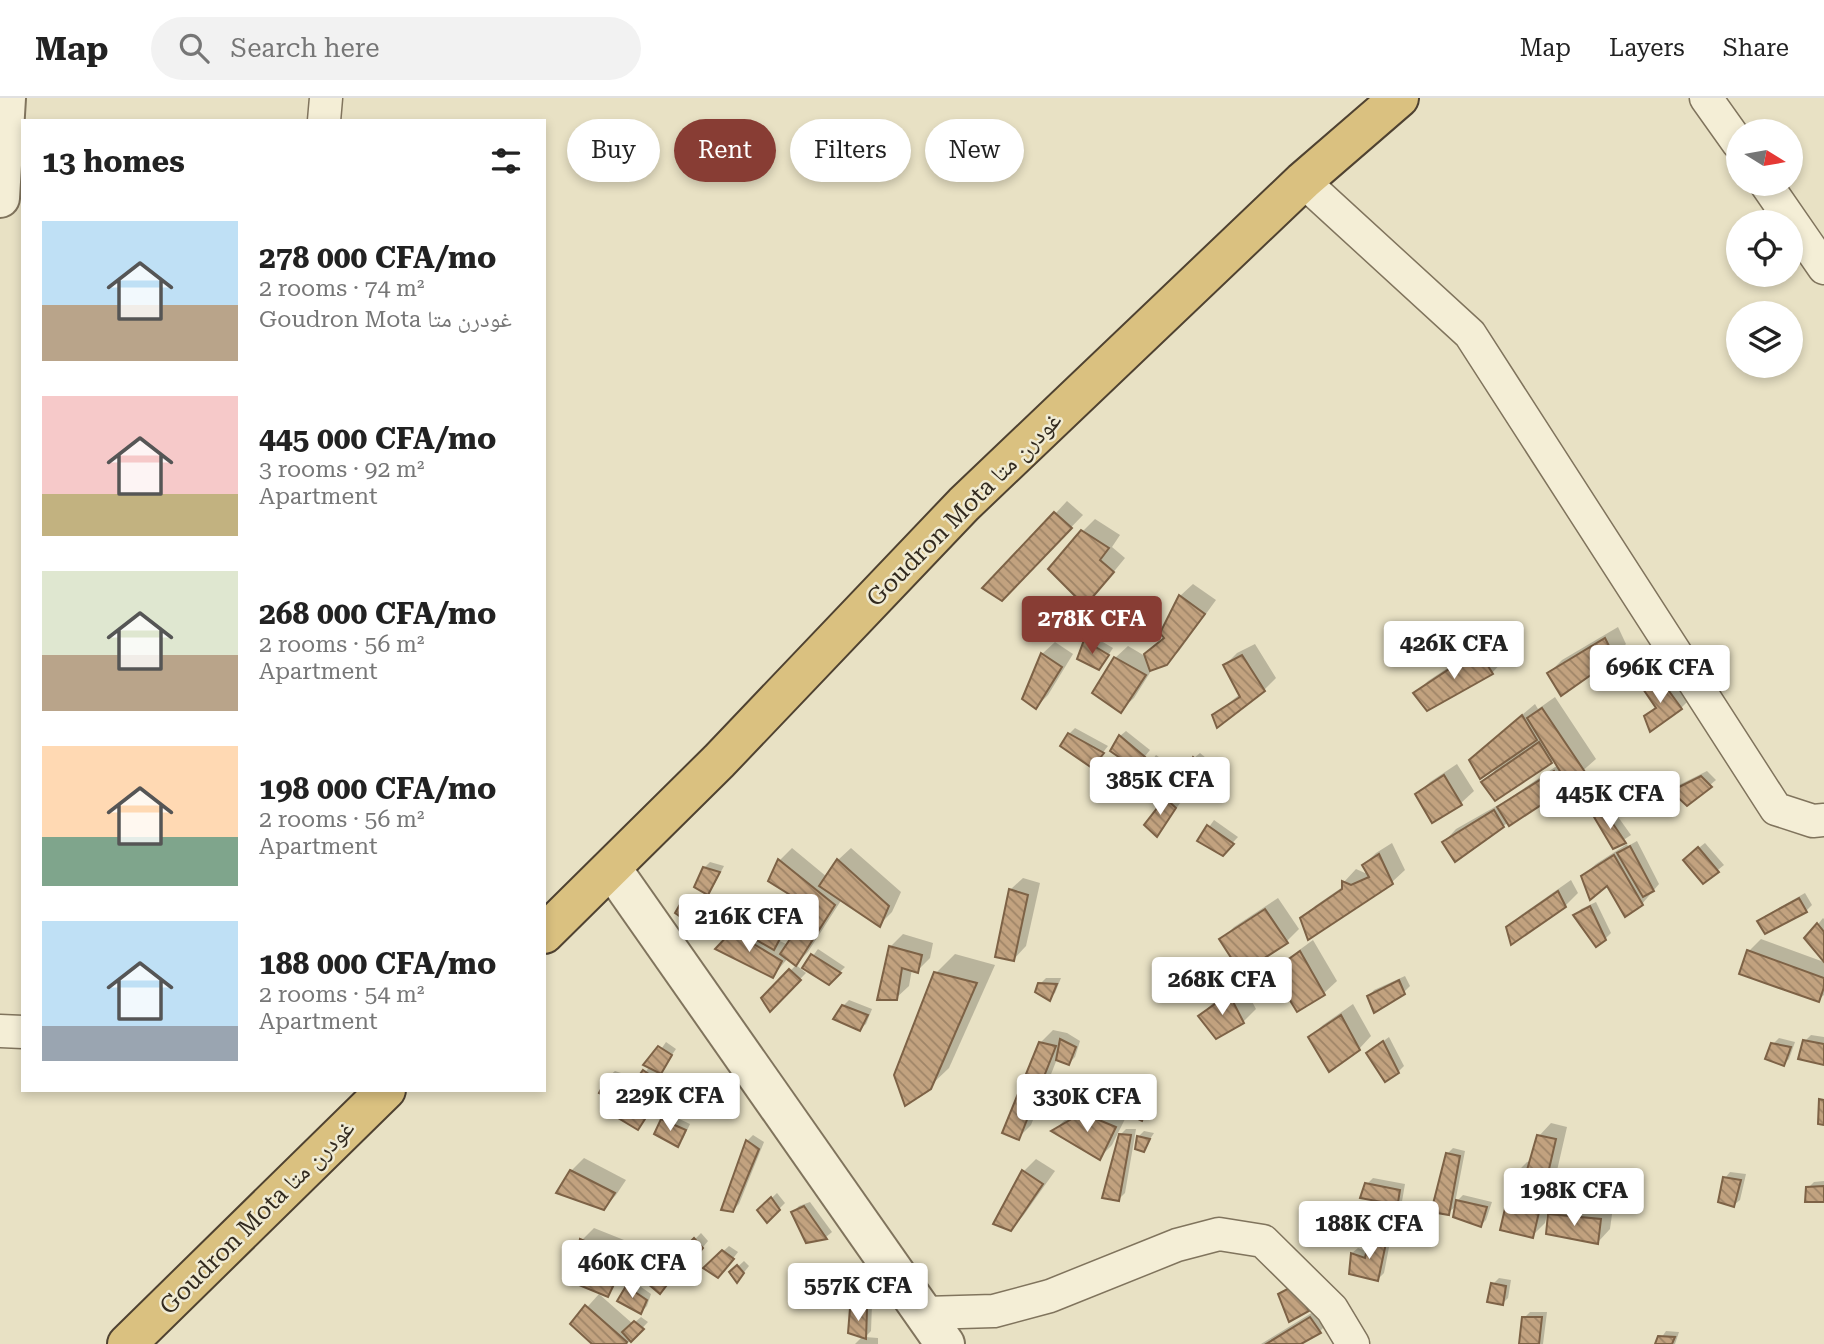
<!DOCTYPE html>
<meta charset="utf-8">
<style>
:root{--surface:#fff;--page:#f2f2f2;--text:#222;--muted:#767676;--line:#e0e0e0;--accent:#883d34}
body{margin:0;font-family:"Roboto Serif","Noto Naskh Arabic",serif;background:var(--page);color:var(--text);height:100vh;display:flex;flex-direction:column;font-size:26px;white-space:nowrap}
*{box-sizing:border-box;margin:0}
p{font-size:23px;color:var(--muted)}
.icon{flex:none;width:38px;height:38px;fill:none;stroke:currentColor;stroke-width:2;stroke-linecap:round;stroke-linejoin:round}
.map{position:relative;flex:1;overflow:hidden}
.sheet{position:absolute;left:21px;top:21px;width:525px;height:973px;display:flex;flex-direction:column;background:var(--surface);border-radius:0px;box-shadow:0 4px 10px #0003}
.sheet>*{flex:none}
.guide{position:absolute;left:567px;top:21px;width:665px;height:63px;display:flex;gap:14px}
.needle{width:46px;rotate:101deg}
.fabs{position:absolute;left:1726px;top:21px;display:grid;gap:14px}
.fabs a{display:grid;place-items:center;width:77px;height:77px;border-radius:50%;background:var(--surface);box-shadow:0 4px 10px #0003;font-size:35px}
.price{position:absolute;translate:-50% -60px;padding:0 16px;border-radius:7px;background:#fff;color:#222;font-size:23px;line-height:46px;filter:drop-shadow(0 2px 4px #0008)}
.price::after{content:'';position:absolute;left:50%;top:42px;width:21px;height:16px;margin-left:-10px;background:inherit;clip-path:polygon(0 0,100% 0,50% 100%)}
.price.selected{background:var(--accent);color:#fff}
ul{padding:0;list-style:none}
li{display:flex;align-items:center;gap:21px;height:175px;padding:0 21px}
li span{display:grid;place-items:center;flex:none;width:196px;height:140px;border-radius:0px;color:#555}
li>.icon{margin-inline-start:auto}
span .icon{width:84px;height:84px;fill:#fffc;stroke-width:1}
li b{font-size:30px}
h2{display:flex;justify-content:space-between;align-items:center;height:84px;padding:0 21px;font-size:30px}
.pill{padding:0 24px;border-radius:32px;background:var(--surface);box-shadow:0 4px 10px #0003;font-size:24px;line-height:63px}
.pill.selected{background:var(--accent);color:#fff}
header{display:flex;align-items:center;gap:42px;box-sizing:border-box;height:98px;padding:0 35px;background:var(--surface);border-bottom:2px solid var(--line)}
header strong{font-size:33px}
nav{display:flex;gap:38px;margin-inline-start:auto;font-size:24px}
.search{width:490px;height:63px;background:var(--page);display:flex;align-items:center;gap:18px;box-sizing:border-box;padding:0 24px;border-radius:38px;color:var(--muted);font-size:26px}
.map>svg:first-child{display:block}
.shadow{fill:#0003}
.building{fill:url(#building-back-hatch);stroke:#7d6246;stroke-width:2}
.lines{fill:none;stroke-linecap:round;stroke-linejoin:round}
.minor-casing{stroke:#80745d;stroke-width:35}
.tertiary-casing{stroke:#80745d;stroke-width:42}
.trunk-casing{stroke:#4f4231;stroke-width:42}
.minor{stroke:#f4eed6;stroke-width:32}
.tertiary{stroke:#f4eed6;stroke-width:38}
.trunk{stroke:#dac180;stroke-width:38}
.labels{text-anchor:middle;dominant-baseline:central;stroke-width:5;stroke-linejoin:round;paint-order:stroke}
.street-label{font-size:24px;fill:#322a1f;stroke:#f0ebd3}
</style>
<header>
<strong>Map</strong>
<div class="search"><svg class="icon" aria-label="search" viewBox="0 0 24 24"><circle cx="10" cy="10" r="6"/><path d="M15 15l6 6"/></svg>Search here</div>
<nav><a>Map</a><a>Layers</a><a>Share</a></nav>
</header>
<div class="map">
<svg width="1824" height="1246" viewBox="0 0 1824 1246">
<defs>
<pattern id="building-back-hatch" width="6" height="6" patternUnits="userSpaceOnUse" patternTransform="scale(1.75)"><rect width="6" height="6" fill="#c2a27f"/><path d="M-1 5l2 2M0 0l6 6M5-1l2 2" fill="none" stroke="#9e8467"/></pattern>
</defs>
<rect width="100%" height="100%" fill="#e8e1c4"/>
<!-- shadow -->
<g class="shadow">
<polygon points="1067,403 1083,417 1002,501 1055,416"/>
<polygon points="1095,421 1120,437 1112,449 1125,460 1098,493 1082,434"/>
<polygon points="1193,486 1216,502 1179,553 1166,566 1153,570 1134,600 1121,612 1115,560 1128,548 1145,558 1166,538 1162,534 1180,498"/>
<polygon points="1618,529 1626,546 1614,559 1549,575 1562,562"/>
<polygon points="1091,537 1113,550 1104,564 1085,543"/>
<polygon points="1491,541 1504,562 1492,575 1416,595 1428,583"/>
<polygon points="1055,544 1073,556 1048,597 1036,609 1042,556"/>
<polygon points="1255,546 1276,580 1264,592 1214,617 1240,596 1225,567 1237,555"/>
<polygon points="1674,571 1693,598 1681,610 1646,618 1657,607 1645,591 1658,578"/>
<polygon points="1555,599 1596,661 1562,691 1503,728 1444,744 1456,731 1507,702 1558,667 1554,660 1551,664 1484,684 1499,668 1483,650 1535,606 1538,611"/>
<polygon points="1075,630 1108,648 1097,662 1069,636"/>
<polygon points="1126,633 1150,652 1141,663 1120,638"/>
<polygon points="1200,655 1212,665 1192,694 1194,660"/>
<polygon points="1156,657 1179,673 1165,692 1143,675"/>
<polygon points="1457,666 1474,693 1461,705 1433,723 1417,696 1430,684"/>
<polygon points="1707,673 1716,682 1687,706 1674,693 1679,687"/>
<polygon points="1172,696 1181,704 1157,736 1167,702"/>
<polygon points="1611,709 1631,737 1613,749 1596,719"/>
<polygon points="1214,722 1238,739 1222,756 1200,742"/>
<polygon points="1637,743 1659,786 1642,806 1608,786 1583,778 1596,766 1627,746 1628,748"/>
<polygon points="1392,745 1405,772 1392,784 1309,839 1303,820 1315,808 1344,788 1344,784 1356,771 1365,775 1368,774 1364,767 1376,755"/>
<polygon points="1705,745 1724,767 1703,784 1691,756"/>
<polygon points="792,750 827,779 838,762 851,750 901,794 892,814 879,827 842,801 808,854 796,866 788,860 773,878 718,850 745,822 753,826 761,818 787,829 780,843 788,847 813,809 770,783 780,762"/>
<polygon points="710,764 724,768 713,789 707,795 704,770"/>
<polygon points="1023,780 1040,785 1026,848 1014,861 1010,792"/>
<polygon points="1571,782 1578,795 1565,808 1508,830 1521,817"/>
<polygon points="1805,795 1812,807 1806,813 1765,834 1760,823 1765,818"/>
<polygon points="689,798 712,812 699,830 677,815"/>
<polygon points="1278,800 1299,831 1287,843 1241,873 1221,842 1234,829"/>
<polygon points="1596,804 1611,835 1605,841 1576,817 1581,811"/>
<polygon points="1823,820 1824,821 1824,861 1807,840"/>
<polygon points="903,836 933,845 930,860 917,873 912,871 909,888 896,900 879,901 891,848"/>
<polygon points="1761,841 1824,864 1824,897 1818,902 1749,853"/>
<polygon points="1313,842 1337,883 1324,895 1275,874 1287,861"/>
<polygon points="818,851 845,869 829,885 804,870"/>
<polygon points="955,856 995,867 949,970 929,989 936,875"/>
<polygon points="796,867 806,875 770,912 763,901"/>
<polygon points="1405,878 1410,888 1404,894 1369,898 1374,892"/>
<polygon points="1046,880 1061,880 1055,895 1049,901 1040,886"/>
<polygon points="1242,885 1256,911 1243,924 1216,939 1200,918 1212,906"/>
<polygon points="849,902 872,911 866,926 860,931 843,908"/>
<polygon points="1353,906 1371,938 1359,951 1311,939 1323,927"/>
<polygon points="1053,932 1067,935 1080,943 1075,959 1069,965 1057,961 1031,1027 1018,1040 1040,945"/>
<polygon points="1811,937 1824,939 1824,965 1805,943"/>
<polygon points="1389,939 1404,968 1398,974 1374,950"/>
<polygon points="1779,940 1795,944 1789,961 1784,966 1773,946"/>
<polygon points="666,944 676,951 638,1006 651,1012 638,1030 621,1007 628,1000"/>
<polygon points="615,973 630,978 622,995 616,1001 609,978"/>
<polygon points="1124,976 1136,979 1127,1005 1118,1013 1127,1016 1136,992 1142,986 1156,992 1147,1015 1142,1021 1128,1015 1112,1047 1099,1060 1054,1032 1066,1021 1095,1004 1108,1009 1118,982"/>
<polygon points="669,1016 690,1026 683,1041 678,1046 663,1022"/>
<polygon points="1551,1025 1567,1029 1545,1125 1532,1138 1514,1077 1527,1064 1532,1063 1539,1038"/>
<polygon points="1126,1031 1136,1031 1125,1095 1119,1101 1120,1037"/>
<polygon points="1144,1033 1154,1035 1143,1052 1138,1039"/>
<polygon points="753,1037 764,1044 739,1106 733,1112 723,1110 747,1043"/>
<polygon points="1453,1050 1465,1053 1455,1105 1463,1097 1492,1104 1486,1122 1481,1127 1457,1107 1448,1115 1447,1056"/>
<polygon points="584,1060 626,1082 616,1097 604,1110 571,1073"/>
<polygon points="1036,1061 1055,1073 1023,1118 1011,1131 1023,1074"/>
<polygon points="1730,1074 1746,1076 1740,1102 1734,1107 1725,1080"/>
<polygon points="1373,1080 1405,1086 1399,1121 1393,1127 1384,1103 1367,1086"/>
<polygon points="1824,1083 1824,1102 1808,1090 1814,1084"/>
<polygon points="777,1095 785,1105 767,1123 759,1112"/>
<polygon points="810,1104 832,1134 826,1139 807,1143 793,1114 799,1108"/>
<polygon points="1562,1104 1613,1109 1610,1131 1598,1144 1550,1117"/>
<polygon points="594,1130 654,1154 649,1173 637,1186 651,1196 647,1208 641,1214 619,1202 632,1184 619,1178 613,1191 607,1197 590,1172 595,1167 582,1142"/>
<polygon points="701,1135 708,1143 684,1172 676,1174 665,1188 650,1185 669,1161 672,1165"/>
<polygon points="1377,1136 1391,1139 1384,1175 1378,1181 1351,1174 1352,1155 1358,1150 1368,1154 1371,1142"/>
<polygon points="729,1148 738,1154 724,1172 705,1170"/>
<polygon points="744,1163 749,1168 738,1182 732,1174"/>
<polygon points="1499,1180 1511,1182 1508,1200 1502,1206 1493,1186"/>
<polygon points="599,1196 633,1226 641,1219 648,1224 627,1246 594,1246 572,1226"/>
<polygon points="858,1205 872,1207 871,1233 865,1239 878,1240 878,1246 855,1246 863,1238 852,1210"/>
<polygon points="1323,1208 1332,1221 1320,1233 1298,1246 1261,1246"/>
<polygon points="1530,1214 1547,1214 1543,1246 1521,1246 1524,1220"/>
<polygon points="1666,1233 1679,1234 1675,1246 1657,1246"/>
</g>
<!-- building -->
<g class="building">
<polygon points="1054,414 1072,430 1002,503 982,490"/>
<polygon points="1081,432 1109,450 1100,462 1114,474 1085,508 1048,471"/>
<polygon points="1179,497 1205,516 1167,567 1150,573 1144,556 1164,540 1160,535"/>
<polygon points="1605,540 1615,560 1561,598 1547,575"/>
<polygon points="1084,542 1109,557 1099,572 1077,561"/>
<polygon points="1478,552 1493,576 1427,613 1413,595"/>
<polygon points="1041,555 1062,569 1036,611 1022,601"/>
<polygon points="1242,557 1265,593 1217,630 1212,617 1240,599 1223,567"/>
<polygon points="1114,559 1146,577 1121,615 1092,595"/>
<polygon points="1661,582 1682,611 1650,634 1644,618 1656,610 1643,591"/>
<polygon points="1542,610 1585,674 1568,686 1527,620"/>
<polygon points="1522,617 1537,642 1480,681 1469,662"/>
<polygon points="1068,635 1104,655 1092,670 1060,648"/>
<polygon points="1119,637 1145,659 1136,671 1110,653"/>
<polygon points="1539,644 1552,665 1495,703 1481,684"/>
<polygon points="1193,659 1207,671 1187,702 1170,695"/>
<polygon points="1149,662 1174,679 1165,694 1140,675"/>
<polygon points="1554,673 1564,692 1509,728 1497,709"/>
<polygon points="1444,677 1462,707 1432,725 1415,696"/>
<polygon points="1701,678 1712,689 1687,708 1671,693"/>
<polygon points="1165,700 1176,710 1157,739 1144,727"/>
<polygon points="1494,712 1504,729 1455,764 1442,744"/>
<polygon points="1605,714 1626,745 1613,751 1594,719"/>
<polygon points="1207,727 1234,746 1223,758 1197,743"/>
<polygon points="1630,748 1654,793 1643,799 1617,755"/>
<polygon points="1698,749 1719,774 1703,786 1683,762"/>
<polygon points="1379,756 1393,786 1308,842 1300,820 1342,791 1342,783 1351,787 1369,779 1362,767"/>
<polygon points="1614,757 1643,807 1625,819 1607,788 1590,802 1581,778"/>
<polygon points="778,761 835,807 796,868 780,856 811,810 768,783"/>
<polygon points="837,761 889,808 880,829 819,788"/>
<polygon points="703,769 720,774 708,797 694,789"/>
<polygon points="1009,791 1028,797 1014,863 995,859"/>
<polygon points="1558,793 1566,809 1511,847 1506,829"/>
<polygon points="1799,800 1807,814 1765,836 1757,823"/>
<polygon points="682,803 707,819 699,832 675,815"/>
<polygon points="1590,808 1606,842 1596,849 1573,817"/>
<polygon points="1265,811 1288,845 1241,875 1219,841"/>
<polygon points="753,823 783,835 774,852 746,836"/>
<polygon points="1817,825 1824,834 1824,864 1804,840"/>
<polygon points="732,833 782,863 773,880 715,851"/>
<polygon points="889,848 922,857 918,875 902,870 897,902 877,902"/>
<polygon points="1747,852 1824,880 1824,889 1819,904 1739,876"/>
<polygon points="1300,853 1325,897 1297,914 1272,873"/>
<polygon points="811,856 841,875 829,887 802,870"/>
<polygon points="789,871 801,882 770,914 761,900"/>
<polygon points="934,874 977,885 931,991 905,1008 894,977"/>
<polygon points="1399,882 1405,896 1374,915 1367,898"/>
<polygon points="1038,885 1057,886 1050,903 1035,894"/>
<polygon points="1229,896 1244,925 1216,941 1198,918"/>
<polygon points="842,907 868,917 860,933 833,921"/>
<polygon points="1341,917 1360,952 1329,974 1308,939"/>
<polygon points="1060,941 1076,949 1069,967 1056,962"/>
<polygon points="1803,942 1824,946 1824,967 1798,961"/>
<polygon points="1383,943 1399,975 1385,984 1366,955"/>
<polygon points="1039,944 1056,948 1019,1042 1002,1035"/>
<polygon points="1771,945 1791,949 1784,968 1765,961"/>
<polygon points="658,948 672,957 661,976 643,967"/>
<polygon points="643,972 656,981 638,1008 624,999"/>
<polygon points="608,977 626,984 617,1003 599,995"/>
<polygon points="1117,981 1132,985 1121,1012 1105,1010"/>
<polygon points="1135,991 1151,998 1142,1023 1125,1015"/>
<polygon points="1819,1001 1824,1002 1824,1027 1818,1026"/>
<polygon points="620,1006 647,1018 638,1032 613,1017"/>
<polygon points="1082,1015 1116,1029 1100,1062 1051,1033"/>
<polygon points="661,1021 686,1032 678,1049 654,1036"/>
<polygon points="1119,1036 1131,1037 1119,1103 1102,1100"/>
<polygon points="1537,1037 1556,1041 1533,1140 1500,1132 1513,1076 1527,1072"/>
<polygon points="1137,1038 1150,1041 1144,1054 1135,1051"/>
<polygon points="746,1042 759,1051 733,1114 721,1112"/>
<polygon points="1446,1055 1460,1058 1449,1117 1431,1114"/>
<polygon points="570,1072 615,1095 604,1112 556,1095"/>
<polygon points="1022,1072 1043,1086 1011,1133 993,1126"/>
<polygon points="1723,1079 1741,1082 1734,1109 1718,1104"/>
<polygon points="1365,1085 1400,1092 1394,1129 1379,1123 1382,1104 1360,1100"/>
<polygon points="1824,1088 1824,1104 1805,1104 1806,1089"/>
<polygon points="771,1099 780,1112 767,1125 757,1112"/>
<polygon points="1456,1102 1487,1109 1481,1129 1453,1119"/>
<polygon points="804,1108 827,1141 806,1145 791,1114"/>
<polygon points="1548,1116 1601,1121 1598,1146 1546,1136"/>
<polygon points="694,1140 703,1150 679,1180 668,1166"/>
<polygon points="580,1141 642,1167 637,1188 576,1160"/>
<polygon points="1369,1141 1386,1145 1378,1183 1349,1176 1351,1155 1365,1160"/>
<polygon points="722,1152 734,1161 718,1180 703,1170"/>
<polygon points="662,1165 673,1179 660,1196 647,1185"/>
<polygon points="737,1167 744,1175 737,1185 729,1174"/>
<polygon points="589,1171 615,1184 608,1199 579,1187"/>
<polygon points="1491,1185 1506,1188 1503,1207 1487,1204"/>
<polygon points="626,1188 647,1202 641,1216 617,1203"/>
<polygon points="1293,1188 1309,1213 1289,1224 1278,1196"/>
<polygon points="585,1207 627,1244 626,1246 592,1246 570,1226"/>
<polygon points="850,1210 867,1212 866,1241 848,1235"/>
<polygon points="1310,1219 1321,1235 1301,1246 1266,1246"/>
<polygon points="1522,1219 1542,1219 1539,1246 1519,1246"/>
<polygon points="634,1223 644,1231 631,1244 622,1234"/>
<polygon points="1658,1238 1675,1239 1672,1246 1655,1246"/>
</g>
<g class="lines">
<!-- minor casing -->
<g class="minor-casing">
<g id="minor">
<polyline points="1706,0 1738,45"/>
<polyline points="324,23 326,0"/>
<polyline points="1303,83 1470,236 1776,711 1813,723 1824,722"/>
<polyline points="1766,86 1824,170"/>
<polyline points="0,933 23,934"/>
<polyline points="925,1215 994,1213 1050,1198 1177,1147 1219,1136 1263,1143 1332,1211 1353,1246"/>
</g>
</g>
<!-- tertiary casing -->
<g class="tertiary-casing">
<g id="tertiary">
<polyline points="0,100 6,0"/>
<polyline points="612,771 945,1246"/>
</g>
</g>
<!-- trunk casing -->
<g class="trunk-casing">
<g id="trunk">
<polyline points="544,836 719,663 964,406 1303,83 1399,0"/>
<polyline points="127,1246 386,992"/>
</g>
</g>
<!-- minor -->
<use href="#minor" class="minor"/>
<!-- tertiary -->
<use href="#tertiary" class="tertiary"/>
<!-- trunk -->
<use href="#trunk" class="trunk"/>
</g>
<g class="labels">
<!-- street labels -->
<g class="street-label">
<text transform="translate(964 411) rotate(-45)">Goudron Mota غودرن متا</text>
<text transform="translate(257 1119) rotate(-45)">Goudron Mota غودرن متا</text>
</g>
</g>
</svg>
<div class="fabs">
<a><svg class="needle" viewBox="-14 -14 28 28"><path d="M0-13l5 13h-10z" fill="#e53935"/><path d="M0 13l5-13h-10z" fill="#767676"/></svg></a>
<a><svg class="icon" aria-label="locate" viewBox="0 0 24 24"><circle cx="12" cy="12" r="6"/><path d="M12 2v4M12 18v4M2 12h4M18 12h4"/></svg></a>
<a><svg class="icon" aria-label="layers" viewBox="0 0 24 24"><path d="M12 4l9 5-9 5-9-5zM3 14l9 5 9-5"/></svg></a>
</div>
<b class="price selected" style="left:1092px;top:558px">278K CFA</b>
<b class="price" style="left:1454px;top:583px">426K CFA</b>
<b class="price" style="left:1660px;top:607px">696K CFA</b>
<b class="price" style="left:1160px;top:719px">385K CFA</b>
<b class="price" style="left:1610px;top:733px">445K CFA</b>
<b class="price" style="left:749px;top:856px">216K CFA</b>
<b class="price" style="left:1222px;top:919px">268K CFA</b>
<b class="price" style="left:670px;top:1035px">229K CFA</b>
<b class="price" style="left:1087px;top:1036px">330K CFA</b>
<b class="price" style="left:1574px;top:1130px">198K CFA</b>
<b class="price" style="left:1369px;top:1163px">188K CFA</b>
<b class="price" style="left:632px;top:1202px">460K CFA</b>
<b class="price" style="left:858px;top:1225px">557K CFA</b>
<div class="guide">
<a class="pill">Buy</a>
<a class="pill selected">Rent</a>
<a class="pill">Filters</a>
<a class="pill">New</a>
</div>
<section class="sheet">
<h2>13 homes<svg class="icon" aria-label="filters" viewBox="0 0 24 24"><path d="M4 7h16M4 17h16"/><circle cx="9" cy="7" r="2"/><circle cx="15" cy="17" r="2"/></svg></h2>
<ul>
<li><span style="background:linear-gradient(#bfe0f5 60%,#b9a48a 0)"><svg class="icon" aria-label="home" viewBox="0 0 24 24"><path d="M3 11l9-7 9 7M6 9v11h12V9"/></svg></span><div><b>278 000 CFA/mo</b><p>2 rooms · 74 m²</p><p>Goudron Mota غودرن متا</p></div></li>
<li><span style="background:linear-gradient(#f6c9c9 70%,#c2b280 0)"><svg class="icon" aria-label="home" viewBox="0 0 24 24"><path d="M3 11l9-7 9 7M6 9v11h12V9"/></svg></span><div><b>445 000 CFA/mo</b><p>3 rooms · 92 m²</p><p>Apartment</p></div></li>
<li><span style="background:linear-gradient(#dfe7d0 60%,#b9a48a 0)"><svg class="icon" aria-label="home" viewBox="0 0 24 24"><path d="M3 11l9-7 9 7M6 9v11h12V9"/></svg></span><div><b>268 000 CFA/mo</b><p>2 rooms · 56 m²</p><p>Apartment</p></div></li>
<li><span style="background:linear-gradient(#ffd9b3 65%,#7fa58c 0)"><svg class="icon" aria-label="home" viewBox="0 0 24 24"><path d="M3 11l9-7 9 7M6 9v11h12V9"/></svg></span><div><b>198 000 CFA/mo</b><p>2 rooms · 56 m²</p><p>Apartment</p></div></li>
<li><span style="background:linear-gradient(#bfe0f5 75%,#9aa5b1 0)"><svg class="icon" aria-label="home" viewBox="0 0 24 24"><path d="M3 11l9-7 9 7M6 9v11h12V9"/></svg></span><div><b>188 000 CFA/mo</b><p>2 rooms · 54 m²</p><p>Apartment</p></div></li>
</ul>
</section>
</div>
